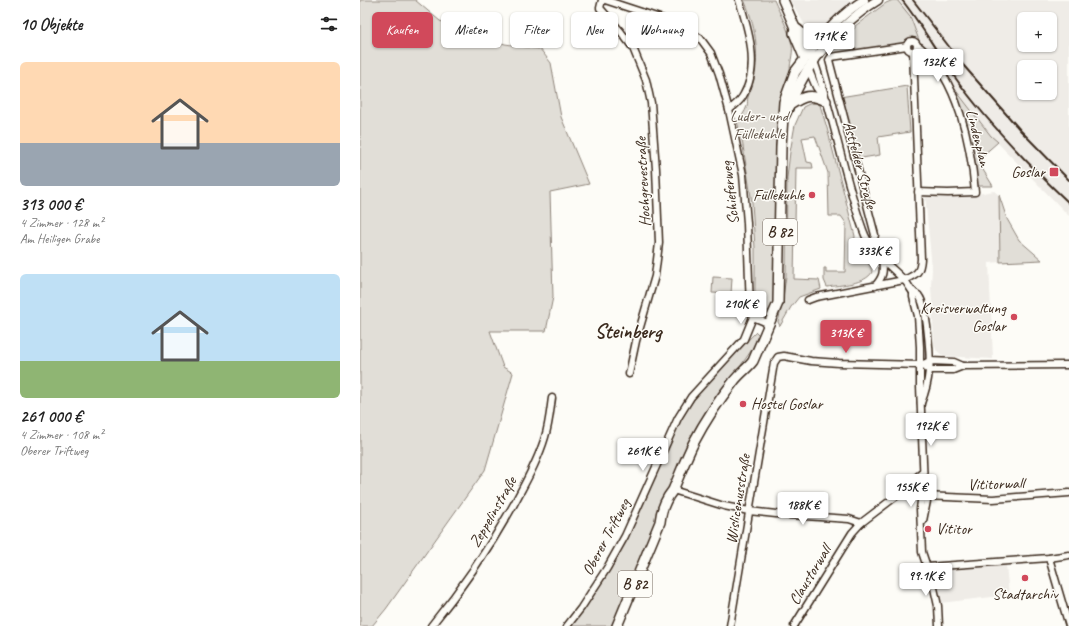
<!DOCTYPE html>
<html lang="de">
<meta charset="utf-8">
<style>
:root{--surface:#fff;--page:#f6f6f6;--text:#222;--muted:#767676;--accent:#d1495b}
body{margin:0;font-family:Caveat,sans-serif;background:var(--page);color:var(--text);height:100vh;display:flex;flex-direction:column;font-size:15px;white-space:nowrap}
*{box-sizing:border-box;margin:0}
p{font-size:13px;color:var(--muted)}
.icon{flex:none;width:22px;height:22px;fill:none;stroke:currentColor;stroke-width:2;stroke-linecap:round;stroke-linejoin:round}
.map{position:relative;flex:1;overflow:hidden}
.side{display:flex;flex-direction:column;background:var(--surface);width:360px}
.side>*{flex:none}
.banner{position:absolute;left:12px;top:12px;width:380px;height:36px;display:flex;gap:8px}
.controls{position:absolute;left:657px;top:12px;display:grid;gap:8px}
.controls a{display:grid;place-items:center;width:40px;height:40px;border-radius:6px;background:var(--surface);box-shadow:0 1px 3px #0004;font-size:20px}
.price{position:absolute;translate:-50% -34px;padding:0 9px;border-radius:4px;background:#fff;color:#222;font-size:13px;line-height:26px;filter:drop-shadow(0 1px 2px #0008)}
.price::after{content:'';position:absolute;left:50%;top:24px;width:12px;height:9px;margin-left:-6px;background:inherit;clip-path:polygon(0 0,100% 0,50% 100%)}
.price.on{background:var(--accent);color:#fff}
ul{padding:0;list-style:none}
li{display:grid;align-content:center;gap:8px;height:212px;padding:0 20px}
li span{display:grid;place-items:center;height:124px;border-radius:6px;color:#555}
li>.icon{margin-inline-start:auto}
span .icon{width:72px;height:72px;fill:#fffc;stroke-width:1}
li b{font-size:17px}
h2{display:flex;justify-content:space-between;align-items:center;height:48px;padding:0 20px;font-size:17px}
.chip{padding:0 14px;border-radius:6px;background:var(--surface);box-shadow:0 1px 3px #0004;font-size:14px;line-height:36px}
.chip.on{background:var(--accent);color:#fff}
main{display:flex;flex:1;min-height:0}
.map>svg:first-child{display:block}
.built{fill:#efece7;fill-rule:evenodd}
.green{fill:#e1ded7;stroke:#8e847a}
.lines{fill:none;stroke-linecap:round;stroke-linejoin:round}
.minor-casing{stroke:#3b2a1e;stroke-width:9}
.secondary-casing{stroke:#3b2a1e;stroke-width:11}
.primary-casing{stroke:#3b2a1e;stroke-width:12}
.minor{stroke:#fdfcf7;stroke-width:6}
.secondary{stroke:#fdfcf7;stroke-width:8}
.primary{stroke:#fdfcf7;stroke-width:9}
.rail{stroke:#3b2a1e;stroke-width:2}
.poi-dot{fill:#d1495b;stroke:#fdfcf7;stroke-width:1.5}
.labels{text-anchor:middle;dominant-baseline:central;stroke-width:3;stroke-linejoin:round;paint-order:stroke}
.shield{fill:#fdfcf7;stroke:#75695f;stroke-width:1}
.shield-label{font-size:15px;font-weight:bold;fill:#3b2a1e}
.park-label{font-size:16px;fill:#64574c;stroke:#fdfcf7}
.street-label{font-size:16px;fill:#3b2a1e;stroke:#fdfcf7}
.poi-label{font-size:16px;fill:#3b2a1e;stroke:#fdfcf7;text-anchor:end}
.district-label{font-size:20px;font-weight:bold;fill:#3b2a1e;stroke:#fdfcf7}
</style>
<main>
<section class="side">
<h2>10 Objekte<svg class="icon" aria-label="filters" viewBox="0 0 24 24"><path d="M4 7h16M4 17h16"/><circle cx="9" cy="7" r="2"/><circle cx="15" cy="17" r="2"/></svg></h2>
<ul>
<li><span style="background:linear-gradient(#ffd9b3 65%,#9aa5b1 0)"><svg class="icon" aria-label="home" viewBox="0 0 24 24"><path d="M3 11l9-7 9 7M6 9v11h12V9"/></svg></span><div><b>313 000 €</b><p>4 Zimmer · 128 m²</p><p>Am Heiligen Grabe</p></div></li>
<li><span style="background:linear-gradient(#bfe0f5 70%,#8fb573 0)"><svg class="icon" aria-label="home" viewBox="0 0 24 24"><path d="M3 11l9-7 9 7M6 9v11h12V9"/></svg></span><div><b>261 000 €</b><p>4 Zimmer · 108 m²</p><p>Oberer Triftweg</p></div></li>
</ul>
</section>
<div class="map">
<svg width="709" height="626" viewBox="0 0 709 626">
<rect width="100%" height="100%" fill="#fdfcf7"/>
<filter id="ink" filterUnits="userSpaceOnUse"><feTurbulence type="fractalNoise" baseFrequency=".025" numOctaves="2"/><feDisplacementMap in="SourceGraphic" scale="8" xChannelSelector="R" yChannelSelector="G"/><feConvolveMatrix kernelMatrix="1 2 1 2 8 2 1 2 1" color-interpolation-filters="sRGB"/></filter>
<g filter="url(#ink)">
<!-- built -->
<g class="built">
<polygon points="430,0 493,0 463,27 457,29 446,27"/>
<path d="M537,0H709V216L631,136L594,88L577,60L560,43L550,16ZM664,19H690V45H664ZM664,67H690V93H664Z"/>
<polygon points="634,191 639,195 640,262 629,263 633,359 583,356 576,350 574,343 571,285 572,268 565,195 617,194"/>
<polygon points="646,565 649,595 580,603 573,570"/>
</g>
<!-- green -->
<g class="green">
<polygon points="0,0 55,0 80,21 145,44 180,49 191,63 201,117 229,184 190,192 193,297 186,331 130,331 143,367 153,373 125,470 26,609 12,626 0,626"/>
<path d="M384,0H414C420,14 429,30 432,45C434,54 428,66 431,73L423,99L415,289C414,299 414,313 400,313L396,309L395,304V248L392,203L382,140L377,121C381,118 385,112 387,106C388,103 387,100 388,97C390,91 393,85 394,79C400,54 395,23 384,0Z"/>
<polygon points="533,0 537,0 550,16 560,43 467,54 492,29 493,30 495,28 495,26 526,3"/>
<polygon points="547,86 550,132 518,137 520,155 496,159 480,97"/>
<polygon points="594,88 631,136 638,142 621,157 620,165 633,186 616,186 604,120"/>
<path d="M456,103L460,105L467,128L495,236C492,252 510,259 512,272C506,284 480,285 467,287L464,280V268H466V272H485L486,223L481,216H469L468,173L455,136L442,138L447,162L452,163L453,168H436L434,279L459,280L461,289L439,297L431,307L420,326L418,322L422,305L426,276L427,178L430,152L435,125L443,107L449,104Z"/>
<polygon points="639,195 647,219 659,240 682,260 640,262"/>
<polygon points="353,277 372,278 371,294 352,293"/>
<path d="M396,332L399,335L391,351L358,398L309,489L261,606L251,626H211C242,586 267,542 287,495C301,466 311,434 329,407C347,380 373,356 396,332Z"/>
</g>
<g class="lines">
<!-- minor casing -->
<g class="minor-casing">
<g id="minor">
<polyline points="242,0 240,8 261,32 273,48 286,80 291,103 296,169 299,243 295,276 276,341 269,374"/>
<polyline points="245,0 312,22 340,38 351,53 359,74 369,110 383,175 387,223 390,309 393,317 410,324"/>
<circle cx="552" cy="46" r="5"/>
<path d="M557,46L560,47C598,79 611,145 615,192L588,193L558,192"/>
<path d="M454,61C474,116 483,174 503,230C510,251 528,264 543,279C547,282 549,287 552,291C554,293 558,294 559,296C567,306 571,358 569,371C568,382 565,393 561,403"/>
<polyline points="448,68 456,87 465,100"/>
<path d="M369,110C375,105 381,101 384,94C400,66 388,28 379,0"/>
<polyline points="509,243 514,239 515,235 469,60 471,57 547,46"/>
<path d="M515,286C523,277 524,272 522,260"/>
<polyline points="553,291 553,297 558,316 560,347 560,386 564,487 564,496 561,501 560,509 562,552 574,588 578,606 579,626"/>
<path d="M448,300L456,297L544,280C557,274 560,273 561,259L553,51"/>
<polyline points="566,368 569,370 593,370 603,366"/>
<polyline points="313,490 364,506 389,511 416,514 489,519 501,523"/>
<polyline points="543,491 564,487"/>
<polyline points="564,496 633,499 709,493"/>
<polyline points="563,521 567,501 564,496"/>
<polyline points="689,558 709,626"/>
<polyline points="567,567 689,558 709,555"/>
<path d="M71,626C102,588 130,547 154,504C165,483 178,461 185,437C189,424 190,412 192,398"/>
<polyline points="207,626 221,608 247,568 265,536 318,418 331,397 384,339 393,317"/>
<polyline points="370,626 414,363 418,357 424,356 451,361 479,363 561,365 570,361 594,362 603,366 709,365"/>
<polyline points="434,626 492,533 501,523 543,491 548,484 563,472"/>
</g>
</g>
<!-- secondary casing -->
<g class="secondary-casing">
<g id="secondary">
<path d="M448,55C463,34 481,14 504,0"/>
<path d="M454,61C472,36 492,16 518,0"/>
</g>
</g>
<!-- primary casing -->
<g class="primary-casing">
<g id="primary">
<path d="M430,105C444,96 450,93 466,101"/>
<path d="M425,115C434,96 441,77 454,61C450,50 446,33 435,28"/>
<path d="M257,626L300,522C301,511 305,500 313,490C320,474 326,458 334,442C345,421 359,400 374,381C380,373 388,368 393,361L418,303L421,146L424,102L435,72L445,59L434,33L435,28L423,0"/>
</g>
</g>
<!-- minor -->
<use href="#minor" class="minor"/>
<!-- secondary -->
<use href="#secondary" class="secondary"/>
<!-- primary -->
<use href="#primary" class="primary"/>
<!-- rail -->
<g class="rail">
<path d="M542,0C561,24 576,51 594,76C626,121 669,165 709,203"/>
<polyline points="553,0 604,66 661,131 709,180"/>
</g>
</g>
</g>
<!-- markers -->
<g class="poi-dot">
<rect x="689" y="167" width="10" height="10" rx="2"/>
<circle cx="452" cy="195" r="4"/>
<circle cx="654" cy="317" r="4"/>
<circle cx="383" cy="404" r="4"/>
<circle cx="568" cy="529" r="4"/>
<circle cx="665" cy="578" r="4"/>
</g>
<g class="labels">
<!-- shield labels -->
<g class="shield">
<rect x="403" y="219" width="34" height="26" rx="3"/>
<rect x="258" y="571" width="34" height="26" rx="3"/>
</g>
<g class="shield-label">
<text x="420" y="232">B 82</text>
<text x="275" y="584">B 82</text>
</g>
<!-- park labels -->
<g class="park-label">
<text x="399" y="116">Luder- und<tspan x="399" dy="18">Füllekuhle</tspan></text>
</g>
<!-- street labels -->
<g class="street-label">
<text transform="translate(618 138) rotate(76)">Lindenplan</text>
<text transform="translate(500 165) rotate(75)">Astfelder Straße</text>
<text transform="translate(283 182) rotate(-93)">Hochgrevestraße</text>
<text transform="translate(370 193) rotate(-97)">Schieferweg</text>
<text transform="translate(636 484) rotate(-2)">Vititorwall</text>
<text transform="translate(378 499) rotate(-81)">Wislicenusstraße</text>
<text transform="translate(133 512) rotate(-60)">Zeppelinstraße</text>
<text transform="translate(246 537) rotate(-62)">Oberer Triftweg</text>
<text transform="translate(450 575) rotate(-59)">Claustorwall</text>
</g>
<!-- poi labels -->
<g class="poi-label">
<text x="685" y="172">Goslar</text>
<text x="444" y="195">Füllekuhle</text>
<text x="646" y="308">Kreisverwaltung<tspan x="646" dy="18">Goslar</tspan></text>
<text x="391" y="404" text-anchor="start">Hostel Goslar</text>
<text x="576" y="529" text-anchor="start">Vititor</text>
<text x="665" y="594" text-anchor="middle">Stadtarchiv</text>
</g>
<!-- district labels -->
<g class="district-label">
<text x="268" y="331">Steinberg</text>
</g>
</g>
</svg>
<div class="controls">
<a>+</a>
<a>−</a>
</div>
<b class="price" style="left:469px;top:57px">171K €</b>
<b class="price" style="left:578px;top:83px">132K €</b>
<b class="price" style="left:514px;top:272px">333K €</b>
<b class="price" style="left:381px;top:325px">210K €</b>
<b class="price on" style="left:486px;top:354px">313K €</b>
<b class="price" style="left:571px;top:447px">192K €</b>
<b class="price" style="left:283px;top:472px">261K €</b>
<b class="price" style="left:551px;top:508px">155K €</b>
<b class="price" style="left:443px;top:526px">188K €</b>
<b class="price" style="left:566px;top:597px">99.1K €</b>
<div class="banner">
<a class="chip on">Kaufen</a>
<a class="chip">Mieten</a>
<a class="chip">Filter</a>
<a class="chip">Neu</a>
<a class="chip">Wohnung</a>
</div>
</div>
</main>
